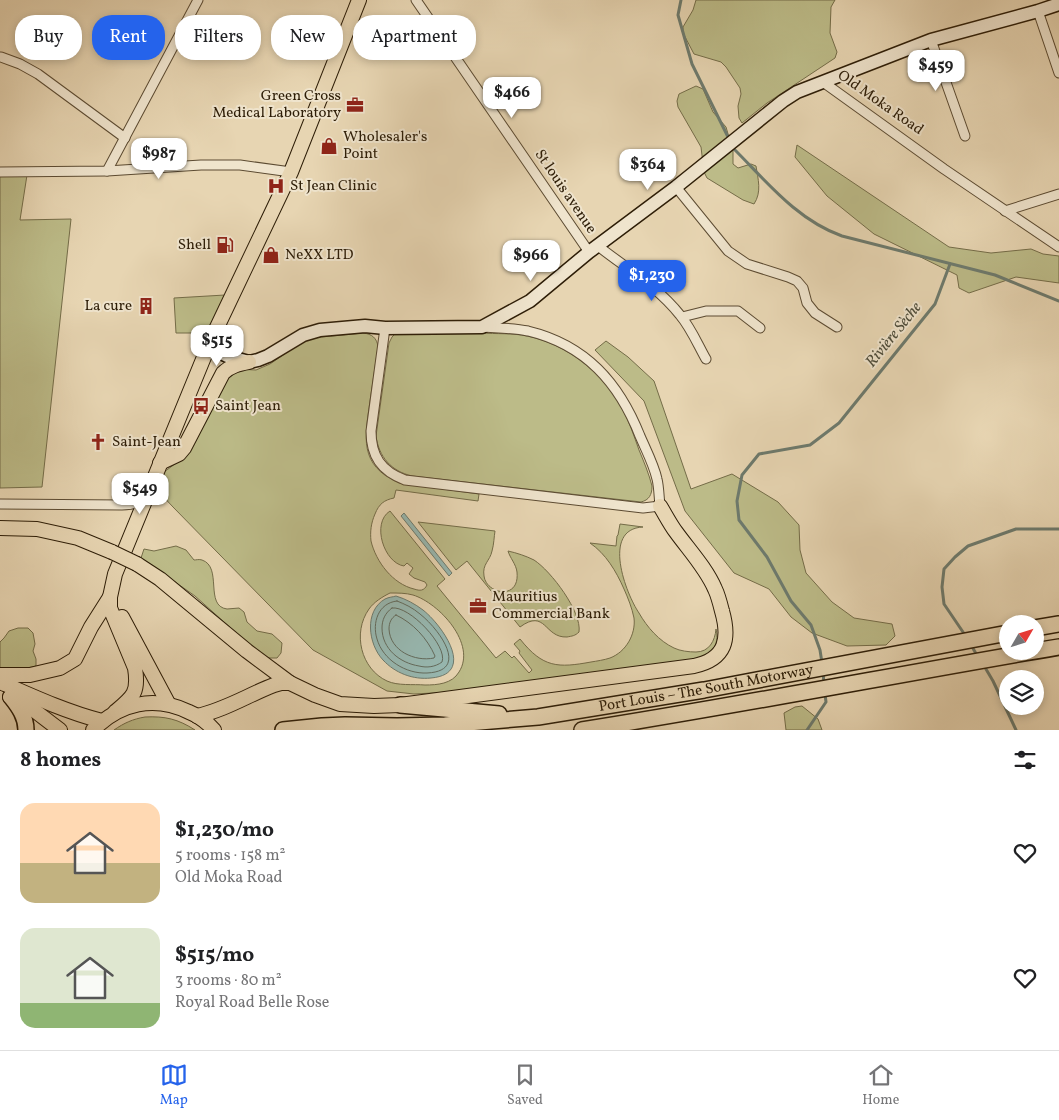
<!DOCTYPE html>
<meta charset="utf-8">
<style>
:root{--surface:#fff;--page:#f2f2f2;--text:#202124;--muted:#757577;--line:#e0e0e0;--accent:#2563eb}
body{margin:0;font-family:Vollkorn,serif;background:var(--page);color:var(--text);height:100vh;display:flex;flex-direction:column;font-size:19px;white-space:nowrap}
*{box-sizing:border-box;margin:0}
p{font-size:16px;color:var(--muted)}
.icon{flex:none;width:28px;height:28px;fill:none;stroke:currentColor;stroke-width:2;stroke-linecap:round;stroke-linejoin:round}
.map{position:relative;height:730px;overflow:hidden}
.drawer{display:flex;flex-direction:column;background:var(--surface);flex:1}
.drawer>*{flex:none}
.hud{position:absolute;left:15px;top:15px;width:500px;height:45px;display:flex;gap:10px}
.needle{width:32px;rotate:51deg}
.controls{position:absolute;left:999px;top:615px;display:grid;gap:10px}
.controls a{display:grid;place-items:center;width:45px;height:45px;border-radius:50%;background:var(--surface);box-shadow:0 2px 8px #0003;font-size:25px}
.price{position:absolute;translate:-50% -42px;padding:0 11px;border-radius:10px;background:#fff;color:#222;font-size:16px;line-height:32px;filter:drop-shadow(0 1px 2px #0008)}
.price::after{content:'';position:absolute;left:50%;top:30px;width:15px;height:11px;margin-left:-8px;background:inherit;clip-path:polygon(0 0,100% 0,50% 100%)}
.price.active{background:var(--accent);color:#fff}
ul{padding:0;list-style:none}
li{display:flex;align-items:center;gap:15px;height:125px;padding:0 20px}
li span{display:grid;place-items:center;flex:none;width:140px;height:100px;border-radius:15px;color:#555}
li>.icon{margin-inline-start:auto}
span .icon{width:60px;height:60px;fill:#fffc;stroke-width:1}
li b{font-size:21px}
h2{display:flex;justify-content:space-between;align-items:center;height:60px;padding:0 20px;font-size:21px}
.pill{padding:0 18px;border-radius:20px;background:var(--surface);box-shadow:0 2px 8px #0003;font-size:18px;line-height:45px}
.pill.active{background:var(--accent);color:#fff}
.tabs{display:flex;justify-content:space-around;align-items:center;height:70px;border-top:1px solid var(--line);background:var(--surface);font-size:14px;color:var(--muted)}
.tabs a{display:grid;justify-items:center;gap:2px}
.tabs .active{color:var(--accent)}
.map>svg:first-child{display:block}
.green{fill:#bcbb88;stroke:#746c48;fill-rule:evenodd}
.water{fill:#97b8b1;stroke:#6d7a6d}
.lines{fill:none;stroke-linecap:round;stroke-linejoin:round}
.shore{stroke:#626a5c;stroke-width:1}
.stream{stroke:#6d7a6d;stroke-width:3}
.street-casing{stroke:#5c4b32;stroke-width:11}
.secondary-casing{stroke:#2d1d07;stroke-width:15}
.primary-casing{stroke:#2d1d07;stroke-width:16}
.highway-casing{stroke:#2d1d07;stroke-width:18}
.street{stroke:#efe4cd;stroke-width:9}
.secondary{stroke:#efe4cd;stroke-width:12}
.primary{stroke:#e7d5b2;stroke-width:14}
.highway{stroke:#e7d5b2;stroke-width:15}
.primary-bridge-casing{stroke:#2d1d07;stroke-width:16;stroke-linecap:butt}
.primary-bridge{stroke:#e7d5b2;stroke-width:14}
.labels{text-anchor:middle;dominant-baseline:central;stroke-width:4;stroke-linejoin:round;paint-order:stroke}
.poi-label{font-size:15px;fill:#2d1d07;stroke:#efe4cd;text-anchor:start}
.street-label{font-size:15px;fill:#2d1d07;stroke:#efe4cd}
.water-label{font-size:16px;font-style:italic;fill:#4d4c3a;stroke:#efe4cd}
</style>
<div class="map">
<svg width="1059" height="730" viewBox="0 0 1059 730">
<rect width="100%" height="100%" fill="#e7d5b2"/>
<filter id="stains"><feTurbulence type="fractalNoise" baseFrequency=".004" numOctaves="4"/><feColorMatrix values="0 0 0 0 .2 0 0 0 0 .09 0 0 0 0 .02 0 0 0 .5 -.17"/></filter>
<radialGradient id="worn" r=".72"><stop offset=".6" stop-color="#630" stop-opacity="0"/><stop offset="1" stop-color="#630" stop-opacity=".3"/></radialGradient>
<!-- green -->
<g class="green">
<polygon points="696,0 835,0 831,7 830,33 837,52 835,58 767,103 742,123 739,118 738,106 741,94 740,88 726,67 721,62 694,54 683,33 683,27 693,10"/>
<path d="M696,86L703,89L713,112L726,127L733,151V164L738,168L751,164L756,166C758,179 762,192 754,204L743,200L707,178L704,172L701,147L678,107L677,101L679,94Z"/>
<polygon points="797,145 949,247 991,253 1031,249 1043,254 1059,256 1059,283 1016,277 969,293 959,288 957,275 874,234 827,196 795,157"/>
<polygon points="0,175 27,175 20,220 71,219 42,487 0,488"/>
<polygon points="225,295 212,333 176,333 174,298"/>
<path d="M363,333C372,334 377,338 378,347C375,365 373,383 370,401C365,437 358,465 399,483L479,494L478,501L396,490L394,498C384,500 379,504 375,514C371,523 370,532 371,541C376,562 393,584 414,589C420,591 424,591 427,585L425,582L414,578L409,574L413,568L407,563L404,566C384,563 371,523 390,511L445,579L437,586L496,658L505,651L512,658L514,656L529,673L532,670L519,653L520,651L514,644L520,639C543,668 558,668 591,662C597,661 604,660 610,658C626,652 636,634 634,618C632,608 628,598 624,589C616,571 606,554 590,543L616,546L617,536L618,535L620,524L643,527C601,529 626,594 639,613C647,627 659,641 674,648C680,651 689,652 696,652C709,652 715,641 716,629C720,646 711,655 695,659L451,692L414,694L387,691L313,650L173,507L157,490L164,472L179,461L224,378L236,369L256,370L270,364L299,344L310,338ZM390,593C398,593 406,593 413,595C439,603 477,644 459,672C452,684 437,685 425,685C413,684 398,686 387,681C361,669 352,633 369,609C374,602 382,597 390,593Z"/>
<path d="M481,333C496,334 513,333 527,336C567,344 603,373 622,408C629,421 634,436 639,450C644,462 649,474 652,486C652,495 649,500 641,502L412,476C391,471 379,457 376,436L389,343L392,337L395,334Z"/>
<polygon points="606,341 628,357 654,381 691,489 732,474 778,502 799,525 800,550 806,573 832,602 854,618 892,624 895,636 886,645 847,646 812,633 791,617 769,589 734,573 685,511 644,401 595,350"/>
<path d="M418,522L495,531C494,537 494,544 492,551C490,561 482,564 484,576C486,594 520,601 517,572C516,564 510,558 508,551C517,553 526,556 534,560C551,571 582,612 579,632C575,636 572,636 567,637C544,638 546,608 520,627L467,561L456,570Z"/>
<path d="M176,546L186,550L194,560C196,560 199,559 202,560C223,567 204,606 227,609C231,609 235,608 239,608L244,612L247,622L257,631L272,634L282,643L281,653L277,658H270L262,656L195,596L141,558L144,549L154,551Z"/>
<path d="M18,628H28L33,633L35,644L33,651L36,659V666C25,669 12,670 0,668V642L4,638L9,631Z"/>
<polygon points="802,706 818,719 822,730 786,730 784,713 795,707"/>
<path d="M145,717C165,716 178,719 195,730H114C124,723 133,719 145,717Z"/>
</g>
<!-- water -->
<g class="water">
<polygon points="404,513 452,573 449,576 401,516"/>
<path d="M396,596C406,599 415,604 423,610C442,625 477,674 431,678C413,680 395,673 383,660C368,644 364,611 385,599C389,597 393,597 396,596Z"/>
</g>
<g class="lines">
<!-- shore -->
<g class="shore">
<path d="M397,601C405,604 413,608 420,614C438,628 471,671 427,673C406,674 383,660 377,639C372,623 378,603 397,601Z"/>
<path d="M392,608C409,605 448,646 442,662C435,667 427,668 419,666C400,663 382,649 382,628C382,620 385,613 392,608Z"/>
<path d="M396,615C413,623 427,638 435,656L434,658C415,662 390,651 389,629C389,623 391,618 396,615Z"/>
</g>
<!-- stream -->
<g class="stream">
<polyline points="681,0 678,15 692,64 729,139"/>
<path d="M732,145L734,149C767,182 797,220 842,236L995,275L1059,301"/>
<polyline points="965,635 944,604 942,587 944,569 955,557 968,546 1016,529 1059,529"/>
<polyline points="971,645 978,657"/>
<polyline points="822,663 820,650 811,625 791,601 767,557 739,520 737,501 742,475 759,454 810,445 839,423 935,304 950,264"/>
<polyline points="983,664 993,681 1016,730"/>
<polyline points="823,671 824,685"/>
<polyline points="807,730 826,702 825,694"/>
</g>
<!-- street casing -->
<g class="street-casing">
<g id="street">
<polyline points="416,0 589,252"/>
<polyline points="1038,11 1059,73"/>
<polyline points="931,40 965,136"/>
<polyline points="1,57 20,64 38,74 125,138"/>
<polyline points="823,82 944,169 1059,247"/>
<polyline points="107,171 198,0"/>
<polyline points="0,172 107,171 201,165 240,165 291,172"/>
<polyline points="676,187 728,251 747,264 788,277 797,281 803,288 807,303 815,313 837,327"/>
<polyline points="1005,211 1059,194"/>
<path d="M598,246C626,268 658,287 680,315C691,328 698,345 706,359"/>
<polyline points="682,317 706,311 738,311 760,328"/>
<path d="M385,328L371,431C371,456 381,471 405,480L643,508L660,506C659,497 659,487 657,479C654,465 646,450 640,436C619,383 586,345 528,331C514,328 498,328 483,327"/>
<path d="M0,504L122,505C130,505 139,504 145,498"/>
</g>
</g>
<!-- secondary casing -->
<g class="secondary-casing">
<polyline id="secondary" points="211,340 214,346 219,352 227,356 249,362 258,360 268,356 303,335 320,330 365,326 385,328 482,327 530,301 589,252 676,187 783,101 797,92 931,40 1038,11 1059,4"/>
</g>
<!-- primary casing -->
<g class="primary-casing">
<g id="primary">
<path d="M160,463L179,454L184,448L223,373C230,366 239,364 249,362"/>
<polyline points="0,528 37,529 78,538 112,552"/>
<path d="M137,564L160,579L247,651L290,683L315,695L340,704L374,706L400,705L694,666C726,659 730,639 722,611C720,603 718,595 715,589C706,568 689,550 676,532C670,524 665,514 660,506"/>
<polyline points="122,617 168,703"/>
<polyline points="0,675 30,675 60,668 75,659 91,627 110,597"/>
<path d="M0,682C34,697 67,712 102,721"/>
<polyline points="10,697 35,711 60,730"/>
<path d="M115,712C133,697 139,693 135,668L110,608V597L115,574L211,340L291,172L359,0"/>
<path d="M197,716C225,710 248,695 274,685L281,683H290"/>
<path d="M93,730C120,703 154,695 189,712C199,716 207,722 214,730"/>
</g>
</g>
<!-- highway casing -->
<g class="highway-casing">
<g id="highway">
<polyline points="1035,628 1059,624"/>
<path d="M11,697C19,707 26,717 26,730"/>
<polyline points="400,705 499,714"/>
<path id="s1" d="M283,730L322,726L345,725L397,726L445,725L538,717L704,690L1008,633"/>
<path d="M582,730C741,705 900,674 1059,647"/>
</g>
</g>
<!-- street -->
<use href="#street" class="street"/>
<!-- secondary -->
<use href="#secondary" class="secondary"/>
<!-- primary -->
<use href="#primary" class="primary"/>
<!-- highway -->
<use href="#highway" class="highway"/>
<!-- primary-bridge casing -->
<g class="primary-bridge-casing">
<polyline id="primary-bridge" points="112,552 137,564"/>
</g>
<!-- primary-bridge -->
<use href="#primary-bridge" class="primary-bridge"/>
</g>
<!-- icons -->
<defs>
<g id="office-bare" transform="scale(1.35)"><path d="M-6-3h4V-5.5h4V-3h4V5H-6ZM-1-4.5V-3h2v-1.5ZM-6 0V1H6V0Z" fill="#8f2418" stroke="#efe4cd" stroke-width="2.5" paint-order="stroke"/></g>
<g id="shop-bare" transform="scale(1.35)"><path d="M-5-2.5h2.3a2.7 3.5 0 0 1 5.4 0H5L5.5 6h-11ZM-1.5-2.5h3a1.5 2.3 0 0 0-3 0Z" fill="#8f2418" stroke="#efe4cd" stroke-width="2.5" paint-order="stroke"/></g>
<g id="hospital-bare" transform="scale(1.35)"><path d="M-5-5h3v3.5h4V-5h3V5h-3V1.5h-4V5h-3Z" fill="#8f2418" stroke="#efe4cd" stroke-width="2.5" paint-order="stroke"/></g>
<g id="fuel-bare" transform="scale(1.35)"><path d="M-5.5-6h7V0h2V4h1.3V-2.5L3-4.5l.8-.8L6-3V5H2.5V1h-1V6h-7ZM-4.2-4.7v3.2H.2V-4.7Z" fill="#8f2418" stroke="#efe4cd" stroke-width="2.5" paint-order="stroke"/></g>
<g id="building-bare" transform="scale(1.35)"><path d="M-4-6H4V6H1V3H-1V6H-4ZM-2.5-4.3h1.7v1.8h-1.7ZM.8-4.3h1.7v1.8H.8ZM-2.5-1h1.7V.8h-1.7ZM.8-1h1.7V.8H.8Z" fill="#8f2418" stroke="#efe4cd" stroke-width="2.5" paint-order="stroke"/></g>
<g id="bus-bare" transform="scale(1.35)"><path d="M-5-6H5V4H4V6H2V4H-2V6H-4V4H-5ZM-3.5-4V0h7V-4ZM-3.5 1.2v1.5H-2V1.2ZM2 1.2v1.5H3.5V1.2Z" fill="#8f2418" stroke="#efe4cd" stroke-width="2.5" paint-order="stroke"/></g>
<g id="church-bare" transform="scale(1.35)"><path d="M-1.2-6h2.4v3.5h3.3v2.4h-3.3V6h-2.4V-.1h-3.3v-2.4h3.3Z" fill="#8f2418" stroke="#efe4cd" stroke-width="2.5" paint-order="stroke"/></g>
</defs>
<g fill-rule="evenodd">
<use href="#office-bare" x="355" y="105"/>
<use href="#shop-bare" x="329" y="146"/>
<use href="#hospital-bare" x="276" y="186"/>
<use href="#fuel-bare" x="225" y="245"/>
<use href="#shop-bare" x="271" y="255"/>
<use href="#building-bare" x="146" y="306"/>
<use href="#bus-bare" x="201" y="406"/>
<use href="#church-bare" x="98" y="442"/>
<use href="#office-bare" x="478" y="606"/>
</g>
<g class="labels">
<!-- poi labels -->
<g class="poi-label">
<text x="341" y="96" text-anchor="end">Green Cross<tspan x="341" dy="17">Medical Laboratory</tspan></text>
<text x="343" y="137">Wholesaler's<tspan x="343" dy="17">Point</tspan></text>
<text x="290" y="186">St Jean Clinic</text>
<text x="211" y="245" text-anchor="end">Shell</text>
<text x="285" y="255">NeXX LTD</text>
<text x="132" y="306" text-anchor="end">La cure</text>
<text x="215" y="406">Saint Jean</text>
<text x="112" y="442">Saint-Jean</text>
<text x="492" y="597">Mauritius<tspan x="492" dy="17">Commercial Bank</tspan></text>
</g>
<!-- street labels -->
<g class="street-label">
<text transform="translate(880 103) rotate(35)">Old Moka Road</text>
<text transform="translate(565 192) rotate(56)">St louis avenue</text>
<text stroke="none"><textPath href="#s1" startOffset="426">Port Louis – The South Motorway</textPath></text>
</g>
<!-- water labels -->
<g class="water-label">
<text transform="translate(894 335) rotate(-51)">Rivière Sèche</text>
</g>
</g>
<rect width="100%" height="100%" filter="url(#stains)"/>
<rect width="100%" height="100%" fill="url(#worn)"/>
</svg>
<div class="controls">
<a><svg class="needle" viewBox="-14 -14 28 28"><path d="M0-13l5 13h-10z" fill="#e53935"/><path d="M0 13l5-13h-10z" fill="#757577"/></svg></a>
<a><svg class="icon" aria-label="layers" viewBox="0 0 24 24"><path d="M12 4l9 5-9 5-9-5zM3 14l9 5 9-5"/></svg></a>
</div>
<b class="price" style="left:936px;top:92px">$459</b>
<b class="price" style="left:512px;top:119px">$466</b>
<b class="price" style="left:159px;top:180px">$987</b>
<b class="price" style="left:648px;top:191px">$364</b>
<b class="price" style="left:531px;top:282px">$966</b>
<b class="price active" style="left:652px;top:302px">$1,230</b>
<b class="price" style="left:217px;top:367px">$515</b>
<b class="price" style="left:140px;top:515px">$549</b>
<div class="hud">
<a class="pill">Buy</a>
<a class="pill active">Rent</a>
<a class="pill">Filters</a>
<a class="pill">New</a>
<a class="pill">Apartment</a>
</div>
</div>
<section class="drawer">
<h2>8 homes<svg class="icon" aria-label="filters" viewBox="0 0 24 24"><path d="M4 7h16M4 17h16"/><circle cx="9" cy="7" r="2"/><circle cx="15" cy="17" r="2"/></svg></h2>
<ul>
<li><span style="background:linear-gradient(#ffd9b3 60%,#c2b280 0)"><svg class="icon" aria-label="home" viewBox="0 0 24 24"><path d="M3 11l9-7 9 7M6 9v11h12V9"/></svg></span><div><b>$1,230/mo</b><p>5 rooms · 158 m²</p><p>Old Moka Road</p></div><svg class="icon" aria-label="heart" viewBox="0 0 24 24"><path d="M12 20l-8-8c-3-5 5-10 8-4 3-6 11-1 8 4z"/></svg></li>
<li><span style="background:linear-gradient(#dfe7d0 75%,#8fb573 0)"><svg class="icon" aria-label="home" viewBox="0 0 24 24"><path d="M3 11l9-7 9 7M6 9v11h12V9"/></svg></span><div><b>$515/mo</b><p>3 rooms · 80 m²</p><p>Royal Road Belle Rose</p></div><svg class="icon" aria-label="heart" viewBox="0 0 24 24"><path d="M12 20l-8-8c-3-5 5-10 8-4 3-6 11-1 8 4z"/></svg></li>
</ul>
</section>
<nav class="tabs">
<a class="active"><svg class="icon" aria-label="map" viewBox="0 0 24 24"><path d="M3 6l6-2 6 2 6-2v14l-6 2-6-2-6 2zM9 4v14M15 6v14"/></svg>Map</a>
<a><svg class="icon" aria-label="saved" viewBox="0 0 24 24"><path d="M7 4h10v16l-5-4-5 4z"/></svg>Saved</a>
<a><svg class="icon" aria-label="home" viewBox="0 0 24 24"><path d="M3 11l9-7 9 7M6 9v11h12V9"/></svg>Home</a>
</nav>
